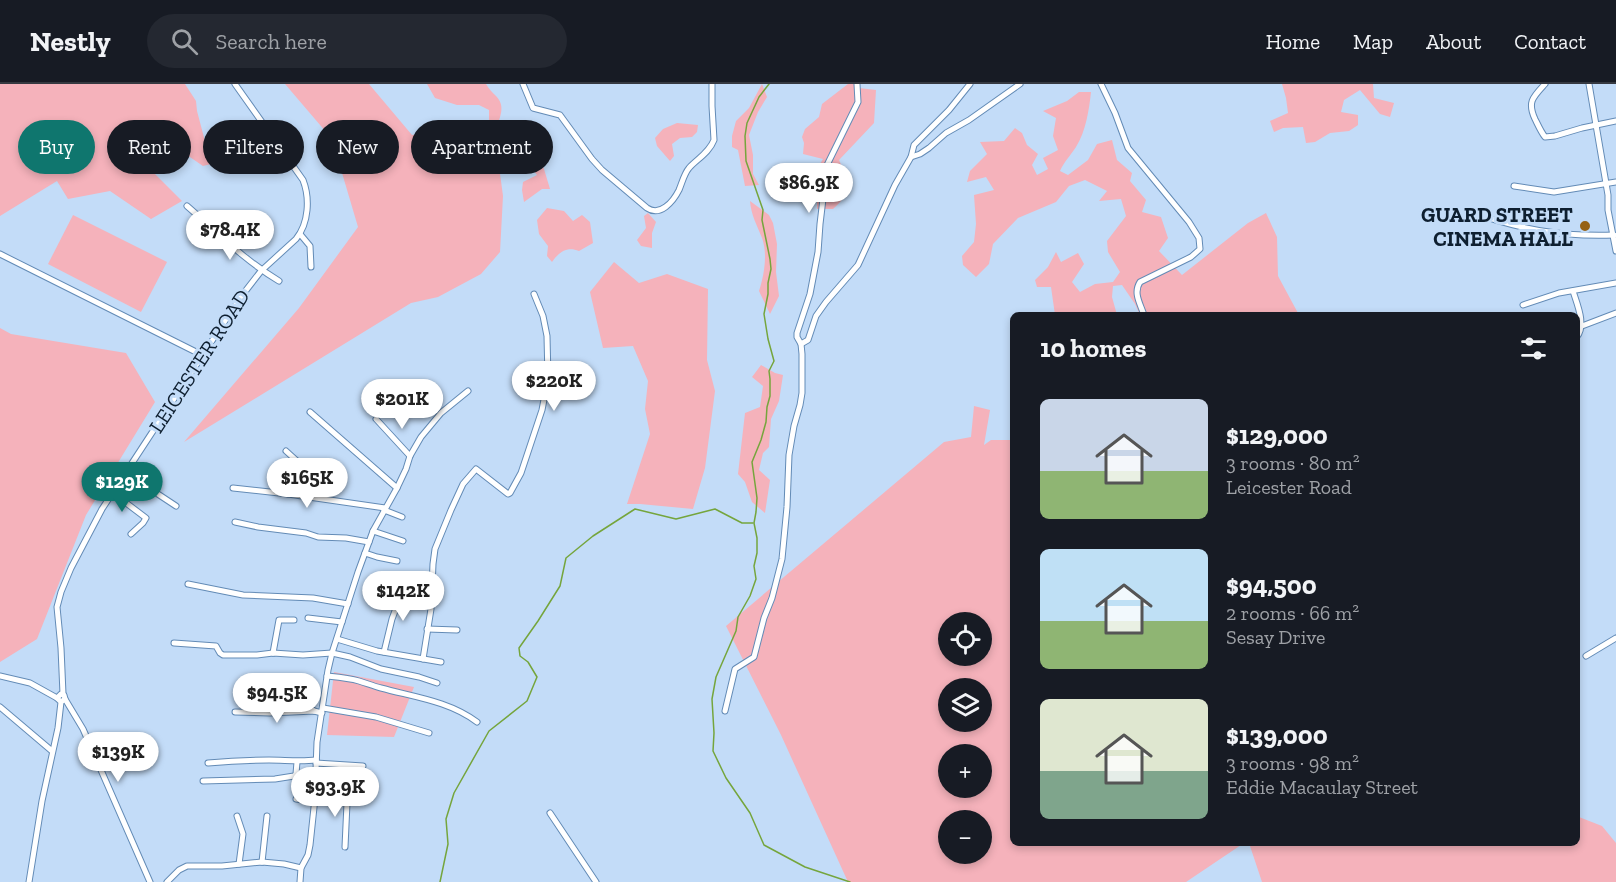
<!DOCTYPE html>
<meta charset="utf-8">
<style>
:root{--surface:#171b24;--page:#242831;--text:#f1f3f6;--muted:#9ea1a6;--line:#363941;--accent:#0f766e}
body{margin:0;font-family:"Zilla Slab",serif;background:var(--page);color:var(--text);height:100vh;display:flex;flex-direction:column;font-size:22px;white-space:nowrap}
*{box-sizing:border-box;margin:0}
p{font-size:20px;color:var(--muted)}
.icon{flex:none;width:33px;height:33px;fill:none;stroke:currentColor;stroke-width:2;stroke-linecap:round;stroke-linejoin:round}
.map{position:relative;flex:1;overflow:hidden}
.panel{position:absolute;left:1010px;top:228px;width:570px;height:534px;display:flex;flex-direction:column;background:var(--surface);border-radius:9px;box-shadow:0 3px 9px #0003}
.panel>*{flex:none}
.top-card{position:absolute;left:18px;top:36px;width:570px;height:54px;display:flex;gap:12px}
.fabs{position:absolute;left:938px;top:528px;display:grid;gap:12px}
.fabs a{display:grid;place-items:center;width:54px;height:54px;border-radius:50%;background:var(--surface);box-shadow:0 3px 9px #0003;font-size:30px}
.price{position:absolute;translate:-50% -51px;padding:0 14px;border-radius:21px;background:#fff;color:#222;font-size:20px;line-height:39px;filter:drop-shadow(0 2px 3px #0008)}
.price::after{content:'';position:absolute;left:50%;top:36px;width:18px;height:14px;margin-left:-9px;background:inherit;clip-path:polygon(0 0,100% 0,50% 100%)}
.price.current{background:var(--accent);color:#fff}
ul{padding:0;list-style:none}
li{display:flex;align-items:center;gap:18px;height:150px;padding:0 30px}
li span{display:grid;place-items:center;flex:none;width:168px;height:120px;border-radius:9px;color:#555}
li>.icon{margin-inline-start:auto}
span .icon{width:72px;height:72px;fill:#fffc;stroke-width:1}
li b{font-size:26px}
h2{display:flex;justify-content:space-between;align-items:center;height:72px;padding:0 30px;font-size:26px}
.tag{padding:0 21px;border-radius:27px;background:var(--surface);box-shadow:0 3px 9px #0003;font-size:21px;line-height:54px}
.tag.current{background:var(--accent);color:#fff}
header{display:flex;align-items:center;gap:36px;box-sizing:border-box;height:84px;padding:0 30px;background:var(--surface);border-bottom:2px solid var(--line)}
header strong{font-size:28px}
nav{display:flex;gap:33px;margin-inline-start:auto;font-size:21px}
.search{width:420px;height:54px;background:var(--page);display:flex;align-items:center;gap:15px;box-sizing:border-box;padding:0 21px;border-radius:33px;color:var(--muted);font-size:22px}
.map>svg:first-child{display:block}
.green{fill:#f5b2bb;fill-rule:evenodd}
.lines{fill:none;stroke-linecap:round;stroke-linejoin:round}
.stream{stroke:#75a53c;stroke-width:1.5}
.minor-casing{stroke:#638bb6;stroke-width:7}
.minor{stroke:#fff;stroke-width:5}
.poi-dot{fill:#956216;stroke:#c3dcf8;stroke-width:2}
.labels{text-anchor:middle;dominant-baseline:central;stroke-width:6;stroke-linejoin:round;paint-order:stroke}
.poi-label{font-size:21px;font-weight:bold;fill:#0e1f30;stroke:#c3dcf8;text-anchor:end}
.street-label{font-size:21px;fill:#0e1f30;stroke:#c3dcf8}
</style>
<header>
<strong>Nestly</strong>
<div class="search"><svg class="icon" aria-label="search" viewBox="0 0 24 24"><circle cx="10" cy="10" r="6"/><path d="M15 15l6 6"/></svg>Search here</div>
<nav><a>Home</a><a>Map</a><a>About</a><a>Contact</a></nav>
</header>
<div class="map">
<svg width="1616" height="798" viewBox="0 0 1616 798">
<rect width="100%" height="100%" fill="#c3dcf8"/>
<!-- green -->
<g class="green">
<polygon points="0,0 185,0 196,17 197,27 211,80 203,82 165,56 141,45 130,52 128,63 182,117 151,135 110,107 68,115 57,97 0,132"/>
<polygon points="285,0 369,0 412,51 450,45 475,49 499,82 503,112 500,168 481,190 438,213 411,219 184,358 299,224 358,143 332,55"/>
<path d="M427,0H486C489,5 492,8 496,12C505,21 501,31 497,42L489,41V26L479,21H457L435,14Z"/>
<polygon points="762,0 767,13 758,28 749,51 753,71 753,90 759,101 745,102 738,66 732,63 732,52 736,37 749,24"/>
<path d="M848,0H853L859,4L876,6L874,39L839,76C849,98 852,109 833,125H817V85L823,75L803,70L804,59L802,53L805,45L819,33L822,20Z"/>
<polygon points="1282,0 1373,0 1374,14 1394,19 1390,33 1380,30 1360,6 1344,16 1341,28 1358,31 1358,41 1349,47 1330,49 1315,58 1306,59 1303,43 1283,44 1274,48 1270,37 1288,29 1286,14"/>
<path d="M1079,8H1091C1089,26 1086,47 1076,63C1070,72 1064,78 1060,87L1068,91L1088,76L1097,60L1112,56L1117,76L1132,89L1130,97L1146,116L1142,128L1161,133L1168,154L1159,167L1182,191L1248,139L1266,129L1277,153L1278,192L1299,231H1140L1135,220L1122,201L1113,202L1112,213L1117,231H1055L1051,203H1037L1035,196L1048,183L1056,168L1061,178L1078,169L1084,180L1072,198L1080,208L1095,200L1113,198L1120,188L1108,168L1107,157L1126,132L1121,115L1099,117L1107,107L1085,96L1069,102L1056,118L1018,134L993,160L989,180L976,193L963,181L962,172L974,158L976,140L974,111L994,106L986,93L967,98L970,87L987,70L980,58L1004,57L1015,44L1022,49L1027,61L1038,70L1032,81L1037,91L1048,85L1043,74L1058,66L1053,52L1056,34L1043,27L1067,17Z"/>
<polygon points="677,39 698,41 697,48 692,53 680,54 672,60 674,72 670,77 657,62 655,54 663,45"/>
<polygon points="535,65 544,85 550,105 542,105 524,118 522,106 523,98 537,91 530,82 529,68"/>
<path d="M750,117L769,131L773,139L777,160L776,188L779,212L770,230L759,207C764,192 768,170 762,154C757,141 751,131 750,117Z"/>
<path d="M547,124L564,127L573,137L582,131L590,138L593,159L579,167C567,162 559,168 552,178L547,172L548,162L539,150L537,136Z"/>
<polygon points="648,129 656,138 652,149 652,164 641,162 637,156 646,144 644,132"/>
<polygon points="73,131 167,178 141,228 48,180"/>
<polygon points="614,178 639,199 667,190 708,205 707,276 715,307 705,384 693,425 640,420 627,420 650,350 645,325 648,297 633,262 603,264 590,208"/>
<polygon points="0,244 11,250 126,269 155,318 86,431 37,555 0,578"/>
<polygon points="761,281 775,289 783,291 779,317 771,335 769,363 763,369 759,386 770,396 765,429 752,418 745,398 738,390 745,329 760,323 763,302 752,293"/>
<path d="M974,322L990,326L984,361L991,356H1012V759H1244L1186,798H848L781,651L726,542L944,358L971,353ZM948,538H981V572H948ZM948,604H981V638H948ZM948,670H981V704H948ZM948,736H981V770H948Z"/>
<polygon points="334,588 414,603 394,653 327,651"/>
<polygon points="1577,729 1579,733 1602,742 1616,759 1616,798 1262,798 1249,759 1576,759"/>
</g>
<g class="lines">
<!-- stream -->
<g class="stream">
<polyline points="769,0 759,13 747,39 745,52 746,77 763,126 762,136 770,175 771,185 768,199 768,210 764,230 768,255 774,277 769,287 770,295 770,312 767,323 766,338 761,356 752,378 757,414 756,428 754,439 757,454 757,469 754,482 756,495 750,512 738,533 736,547 716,593 712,615 714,649 713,667 726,694 750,729 764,761 805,783 850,798"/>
<polyline points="440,798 448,760 446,735 454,709 489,647 527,617 537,593 528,578 520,572 519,564 538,537 560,502 566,474 593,452 635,425 676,435 715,425 742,439 753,439"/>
</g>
<!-- minor casing -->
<g class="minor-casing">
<g id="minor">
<path d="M523,0L533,24L560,31L592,75L602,86L647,124C660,133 673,118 679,106C682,99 684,90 689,84C697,75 709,69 714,56L712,22V0"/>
<path d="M1101,0L1115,29L1128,64L1189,138L1199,154L1200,165L1191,173L1140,198C1133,209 1140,219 1144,231"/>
<path d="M1545,0C1533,13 1527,18 1535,35C1538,41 1541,48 1545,53L1555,52L1582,44L1616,37"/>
<polyline points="1589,0 1608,111 1608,126 1616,167"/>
<polyline points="911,73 914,61 949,26 970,0"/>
<polyline points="1514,102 1554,108 1616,98"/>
<path d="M187,122C217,148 244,176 279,197"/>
<path d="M1466,126C1516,145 1561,153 1614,151"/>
<polyline points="300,150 310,162 311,183"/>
<polyline points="0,170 202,271"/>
<path d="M1573,207C1577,220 1587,242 1576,254"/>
<polyline points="1523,221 1559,209 1616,199"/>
<polyline points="1582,242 1616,229"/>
<polyline points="801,260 808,256 816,232 826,218 858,181 895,101 911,73 920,70 929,64 946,49 969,36 1020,0"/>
<polyline points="310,328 397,404"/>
<polyline points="376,335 410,372"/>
<polyline points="286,367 297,377 288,410"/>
<polyline points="297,377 318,388"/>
<polyline points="126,389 176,422"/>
<polyline points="233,404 288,410 385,424"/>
<polyline points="113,409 146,434 143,439 131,450"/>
<polyline points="384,426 402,433"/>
<polyline points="235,438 258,443 306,449 318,453 346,454 369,458"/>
<polyline points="373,447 403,457"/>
<polyline points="365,469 377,473 397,477"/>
<polyline points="188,500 243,511 313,514 348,520"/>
<polyline points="308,534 342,538"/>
<polyline points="427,545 457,546"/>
<polyline points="337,555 377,567 441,578"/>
<polyline points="174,559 216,562 220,569 223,571 257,571 273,569 303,571 332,569 350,573 381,585 419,593 437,599"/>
<polyline points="384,568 392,535 398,519"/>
<polyline points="273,569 279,536 294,536"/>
<polyline points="1586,572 1616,554"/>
<polyline points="423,575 431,525 433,480 435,465 451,426 463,400 476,385 508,410 510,409 521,389 542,326 548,295 547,252 543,232 534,210"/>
<polyline points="0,592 30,599 57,614"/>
<path d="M327,592C337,593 349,594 359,597C366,599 373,602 381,604C414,613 449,617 477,638"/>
<path d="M63,610L61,564L57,523L61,508L71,484L102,425L240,214L261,187L296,155C309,139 310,114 303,96L235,0"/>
<path d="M238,612C263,615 294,609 314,627"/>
<polyline points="65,615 83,645 150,798"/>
<polyline points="0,623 52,667"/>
<polyline points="323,624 376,633 429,649"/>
<polyline points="725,627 735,585 754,573 764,534 772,514 782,475 787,423 789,371 794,342 800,321 802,309 802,270 801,260 797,253 797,249 810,210 818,168 820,140 827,81 858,18 857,0"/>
<polyline points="235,628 270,629 314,627 322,629"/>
<path d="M208,679C228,677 248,676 269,676C285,676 300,678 316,676"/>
<polyline points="316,679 363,682"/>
<polyline points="203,697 275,695 294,692 296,690 297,678"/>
<polyline points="315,714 341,717 347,719 345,763"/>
<polyline points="296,715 315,718"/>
<polyline points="550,729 596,798"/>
<polyline points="237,732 243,750 239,780"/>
<polyline points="262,778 267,732"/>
<polyline points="29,798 42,717 58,644 61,618 65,615 64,611 61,610 57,614 61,618"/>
<polyline points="167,798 179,786 187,782 222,782 262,778 284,780 301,784"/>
<polyline points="300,798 301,784 308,771 310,761 315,714 317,658 328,586 332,569 358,488 373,447 397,404 406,385 410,372 421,353 441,329 468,307"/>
</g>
</g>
<!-- minor -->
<use href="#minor" class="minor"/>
</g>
<!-- markers -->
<circle class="poi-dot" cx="1585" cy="142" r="6"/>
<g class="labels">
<!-- poi labels -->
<g class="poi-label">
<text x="1573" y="130">GUARD STREET<tspan x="1573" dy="24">CINEMA HALL</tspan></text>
</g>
<!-- street labels -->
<g class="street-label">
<text transform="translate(199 277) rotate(-57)">LEICESTER ROAD</text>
</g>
</g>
</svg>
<div class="fabs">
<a><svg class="icon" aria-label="locate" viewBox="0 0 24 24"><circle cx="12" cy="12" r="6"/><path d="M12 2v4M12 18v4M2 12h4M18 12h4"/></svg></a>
<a><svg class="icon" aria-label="layers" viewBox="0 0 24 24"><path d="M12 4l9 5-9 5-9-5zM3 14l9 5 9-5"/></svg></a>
<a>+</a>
<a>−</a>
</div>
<b class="price" style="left:809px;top:130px">$86.9K</b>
<b class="price" style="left:230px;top:177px">$78.4K</b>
<b class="price" style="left:554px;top:328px">$220K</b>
<b class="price" style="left:402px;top:346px">$201K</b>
<b class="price" style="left:307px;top:425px">$165K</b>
<b class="price current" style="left:122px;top:429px">$129K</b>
<b class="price" style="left:403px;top:538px">$142K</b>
<b class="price" style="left:277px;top:640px">$94.5K</b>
<b class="price" style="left:118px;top:699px">$139K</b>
<b class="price" style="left:335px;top:734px">$93.9K</b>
<div class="top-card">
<a class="tag current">Buy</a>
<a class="tag">Rent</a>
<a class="tag">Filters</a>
<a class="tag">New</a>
<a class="tag">Apartment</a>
</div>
<section class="panel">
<h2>10 homes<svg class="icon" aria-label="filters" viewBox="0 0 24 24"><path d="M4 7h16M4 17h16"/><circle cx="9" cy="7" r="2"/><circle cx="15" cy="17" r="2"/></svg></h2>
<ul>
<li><span style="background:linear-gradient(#c9d6e8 60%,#8fb573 0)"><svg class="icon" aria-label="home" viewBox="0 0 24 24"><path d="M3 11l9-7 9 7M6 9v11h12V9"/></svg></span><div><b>$129,000</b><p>3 rooms · 80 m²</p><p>Leicester Road</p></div></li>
<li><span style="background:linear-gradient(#bfe0f5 60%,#8fb573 0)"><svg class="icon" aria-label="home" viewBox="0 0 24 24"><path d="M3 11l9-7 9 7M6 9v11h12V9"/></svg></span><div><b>$94,500</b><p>2 rooms · 66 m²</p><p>Sesay Drive</p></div></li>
<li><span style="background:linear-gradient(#dfe7d0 60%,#7fa58c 0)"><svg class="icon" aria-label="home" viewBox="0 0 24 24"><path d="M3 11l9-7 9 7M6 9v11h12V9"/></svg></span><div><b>$139,000</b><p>3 rooms · 98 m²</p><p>Eddie Macaulay Street</p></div></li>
</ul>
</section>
</div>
